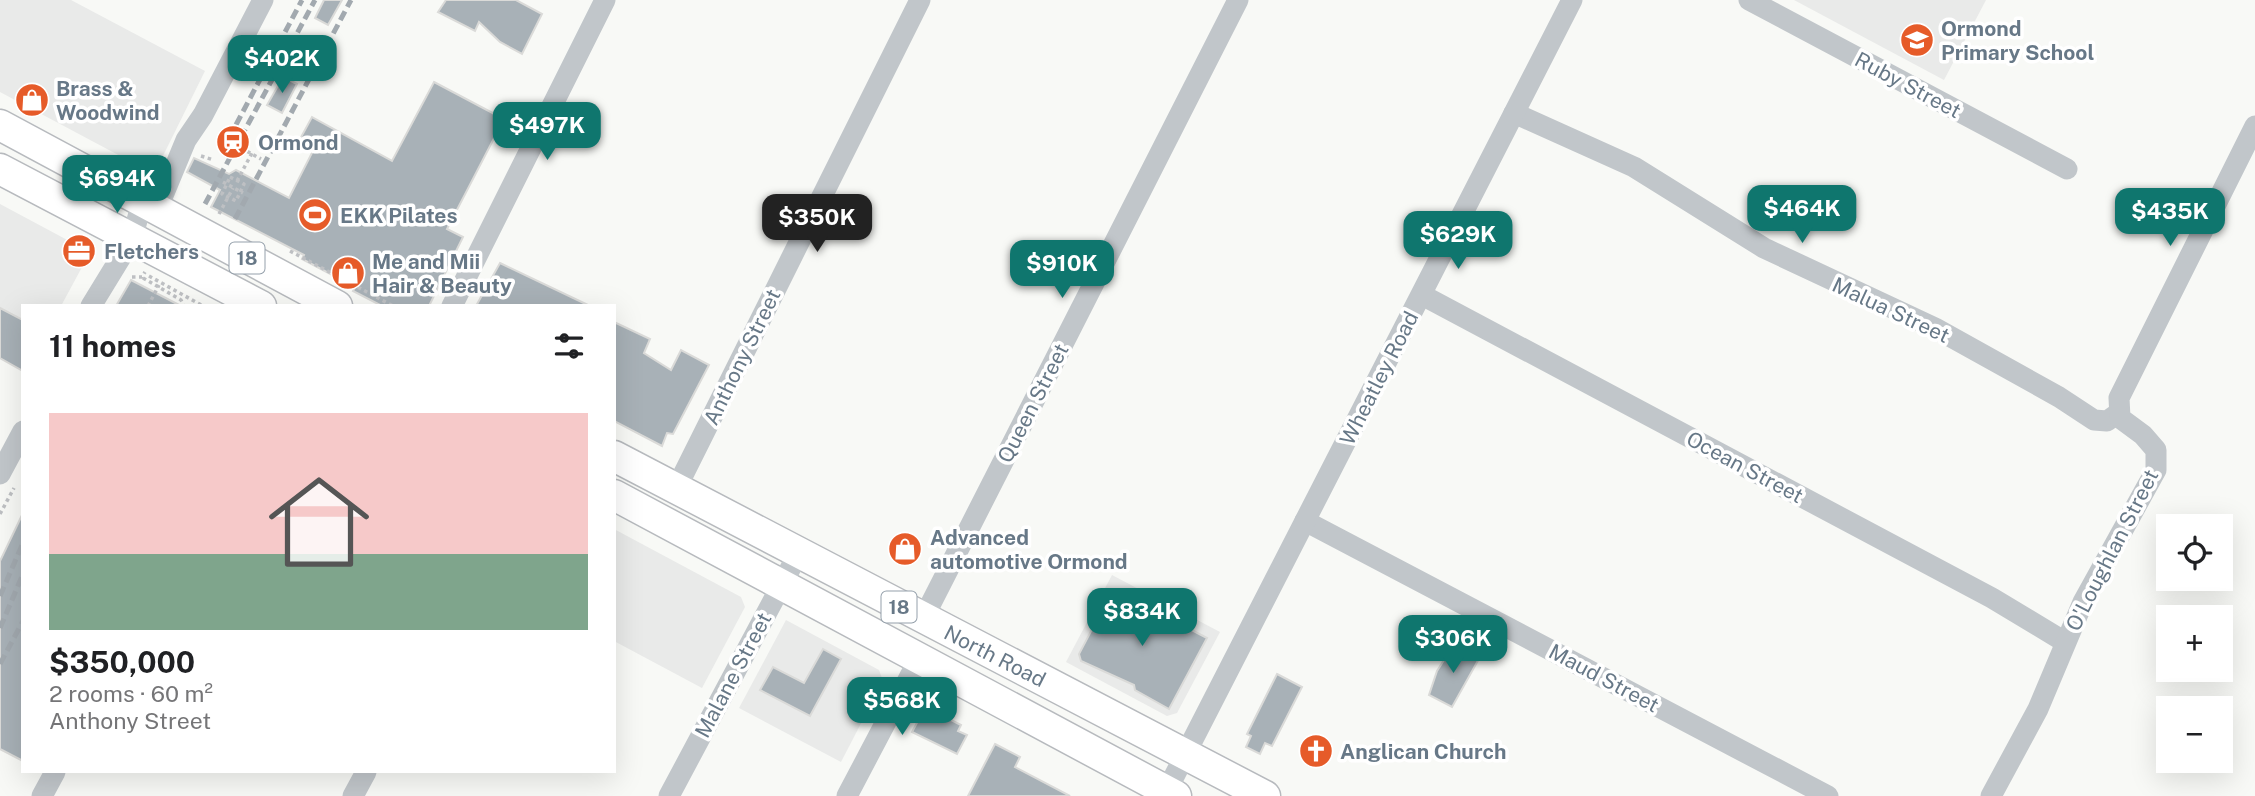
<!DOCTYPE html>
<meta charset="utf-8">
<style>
:root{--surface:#fff;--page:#f2f2f2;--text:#202124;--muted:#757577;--line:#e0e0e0;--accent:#0f766e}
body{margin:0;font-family:"Public Sans",sans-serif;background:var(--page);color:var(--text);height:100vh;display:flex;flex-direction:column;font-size:26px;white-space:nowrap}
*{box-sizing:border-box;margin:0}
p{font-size:23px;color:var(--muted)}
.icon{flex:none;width:38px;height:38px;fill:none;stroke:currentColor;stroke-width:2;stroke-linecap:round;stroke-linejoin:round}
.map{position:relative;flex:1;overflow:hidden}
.side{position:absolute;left:21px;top:304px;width:595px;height:469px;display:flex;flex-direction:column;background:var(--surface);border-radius:0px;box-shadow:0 7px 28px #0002}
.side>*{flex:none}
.controls{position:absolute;left:2156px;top:514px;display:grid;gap:14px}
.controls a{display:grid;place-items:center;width:77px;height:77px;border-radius:0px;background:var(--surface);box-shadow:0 7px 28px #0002;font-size:35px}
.price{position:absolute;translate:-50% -60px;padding:0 16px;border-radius:14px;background:var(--accent);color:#fff;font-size:23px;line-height:46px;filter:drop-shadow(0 2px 4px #0008)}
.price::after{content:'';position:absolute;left:50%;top:42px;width:21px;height:16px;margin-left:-10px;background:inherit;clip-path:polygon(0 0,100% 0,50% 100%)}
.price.on{background:#222;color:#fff}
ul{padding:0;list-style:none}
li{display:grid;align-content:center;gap:14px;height:371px;padding:0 28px}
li+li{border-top:2px solid var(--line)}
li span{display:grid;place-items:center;height:217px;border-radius:0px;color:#555}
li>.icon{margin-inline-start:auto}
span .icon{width:126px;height:126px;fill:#fffc;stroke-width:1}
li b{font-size:30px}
h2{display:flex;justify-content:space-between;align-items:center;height:84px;padding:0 28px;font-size:30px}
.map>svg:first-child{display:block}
.built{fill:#e9eae9}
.building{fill:#a8b1b7;stroke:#dadad8;stroke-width:2}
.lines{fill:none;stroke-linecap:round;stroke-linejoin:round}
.highway-casing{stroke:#b7babe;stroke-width:33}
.path{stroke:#bec0c3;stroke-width:3.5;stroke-dasharray:3.5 3.5;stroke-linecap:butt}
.minor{stroke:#c1c6ca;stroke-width:21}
.highway{stroke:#fff;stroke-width:30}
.rail{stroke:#a2a9af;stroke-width:5;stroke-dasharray:10 5;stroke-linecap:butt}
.labels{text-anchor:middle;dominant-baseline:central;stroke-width:7;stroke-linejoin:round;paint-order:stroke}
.shield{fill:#fff;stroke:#95a0ab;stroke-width:2}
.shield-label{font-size:19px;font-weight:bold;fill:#677887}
.poi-label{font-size:21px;font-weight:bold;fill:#677887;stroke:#fff;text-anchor:start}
.street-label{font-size:21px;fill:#677887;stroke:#fff}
</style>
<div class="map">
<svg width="2255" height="796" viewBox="0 0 2255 796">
<rect width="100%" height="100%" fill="#f8f9f6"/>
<!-- built -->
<g class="built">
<polygon points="0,0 71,0 205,71 154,174 0,92"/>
<polygon points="1794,0 1986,0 1944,80"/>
<polygon points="0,204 86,250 88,256 61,306 23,306 23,371 0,358"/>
<polygon points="614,529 741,597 745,607 702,688 614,641"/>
<polygon points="1112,575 1220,632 1177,713 1167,716 1066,662"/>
<polygon points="786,620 879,670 883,681 841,762 739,708"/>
</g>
<!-- building -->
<g class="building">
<polygon points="324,0 342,0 328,25 315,18"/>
<polygon points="446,0 516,0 542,14 522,54 500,42 479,22 475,31 438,12"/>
<polygon points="283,77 297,84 282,113 267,105"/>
<polygon points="434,82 504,119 447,229 463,237 429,306 382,306 353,291 355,287 302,259 304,255 211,207 220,190 187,172 194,158 229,174 236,170 289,198 315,147 300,139 312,117 392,161"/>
<polygon points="500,263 590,306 476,306"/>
<polygon points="131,280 181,306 116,306"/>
<polygon points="0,308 23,320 23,371 0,358"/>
<polygon points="614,322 650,339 644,353 671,370 681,350 709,365 673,434 667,433 662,446 614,421"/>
<polygon points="23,513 23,761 0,749 0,561"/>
<polygon points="1117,591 1207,638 1169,709 1135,690 1134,685 1081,661 1079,654 1111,593"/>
<polygon points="1455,643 1480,657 1452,707 1429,695 1437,671"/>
<polygon points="823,649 841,659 810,716 760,690 773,667 804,683"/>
<polygon points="1277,674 1302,687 1272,746 1265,743 1260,754 1246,747 1251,736 1247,734"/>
<polygon points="926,706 938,713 941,708 953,715 951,720 961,725 958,731 967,735 957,754 912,732"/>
<polygon points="995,744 1020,757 1015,767 1070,796 968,796"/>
</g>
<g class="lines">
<!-- highway casing -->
<g class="highway-casing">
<g id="highway">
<polyline points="0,125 337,306"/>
<polyline points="0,169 261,306"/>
<polyline points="614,456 1265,796"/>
<polyline points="614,495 1176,796"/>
</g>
</g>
<!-- path -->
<g class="path">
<polyline points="241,148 261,159"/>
<polyline points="201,156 214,160"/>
<polygon points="230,177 244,184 236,201 222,194"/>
<polyline points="237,181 252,153"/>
<polyline points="223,182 243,193"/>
<polyline points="219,214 233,188"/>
<polyline points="290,251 393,306"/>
<polyline points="149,276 203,306"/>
<polyline points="132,277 142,277 145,272"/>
<polyline points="143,278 181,300 184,306"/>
<polyline points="148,306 159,285"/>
<polyline points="0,514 14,488"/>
</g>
<!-- minor -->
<g class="minor">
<polyline points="1749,0 2067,169"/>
<polyline points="1514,113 1634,167 1764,248 1935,328 2059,397 2094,420 2107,421 2117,414"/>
<polyline points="157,210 186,140 203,115 263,0"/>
<polyline points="1422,295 1992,598 2065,642"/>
<polyline points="91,306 132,239 142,202"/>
<polyline points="452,306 605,0"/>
<polyline points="0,474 23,431"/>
<polyline points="676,489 920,0"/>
<polyline points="1305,521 1828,796"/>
<polyline points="923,619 1238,0"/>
<polyline points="42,796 55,772"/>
<polyline points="353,796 366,772"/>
<polyline points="669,796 798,554"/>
<polyline points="847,796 919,659"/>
<polyline points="1164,796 1572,0"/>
<polyline points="1991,796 2038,709 2083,602 2156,470 2156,450 2143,435 2120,418 2119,398 2255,126"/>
</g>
<!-- highway -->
<use href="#highway" class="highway"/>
<!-- rail -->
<g class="rail">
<polyline points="229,138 302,0"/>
<polyline points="205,204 315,0"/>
<polyline points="235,219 351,0"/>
<polyline points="0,596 23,543"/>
<polyline points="0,628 23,574"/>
<polyline points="0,664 23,621"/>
</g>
</g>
<!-- icons -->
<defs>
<g id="school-disc" transform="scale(1.75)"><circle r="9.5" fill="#e65b29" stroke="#fff"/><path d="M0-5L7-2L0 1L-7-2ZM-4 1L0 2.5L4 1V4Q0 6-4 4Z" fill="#fff"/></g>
<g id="shop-disc" transform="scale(1.75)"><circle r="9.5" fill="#e65b29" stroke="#fff"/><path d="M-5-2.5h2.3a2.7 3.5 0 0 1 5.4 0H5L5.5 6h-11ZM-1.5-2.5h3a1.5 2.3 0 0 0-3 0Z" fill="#fff"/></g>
<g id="station-disc" transform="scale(1.75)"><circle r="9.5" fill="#e65b29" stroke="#fff"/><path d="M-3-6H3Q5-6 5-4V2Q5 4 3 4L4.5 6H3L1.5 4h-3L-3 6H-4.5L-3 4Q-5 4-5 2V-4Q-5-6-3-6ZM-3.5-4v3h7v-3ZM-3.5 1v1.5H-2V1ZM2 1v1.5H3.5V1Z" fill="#fff"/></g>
<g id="stadium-disc" transform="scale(1.75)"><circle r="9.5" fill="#e65b29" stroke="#fff"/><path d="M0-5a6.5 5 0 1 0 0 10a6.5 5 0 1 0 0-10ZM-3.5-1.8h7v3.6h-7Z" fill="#fff"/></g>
<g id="office-disc" transform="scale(1.75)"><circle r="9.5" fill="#e65b29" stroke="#fff"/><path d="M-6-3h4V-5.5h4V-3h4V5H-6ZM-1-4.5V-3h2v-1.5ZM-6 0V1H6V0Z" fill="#fff"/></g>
<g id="church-disc" transform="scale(1.75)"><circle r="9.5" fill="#e65b29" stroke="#fff"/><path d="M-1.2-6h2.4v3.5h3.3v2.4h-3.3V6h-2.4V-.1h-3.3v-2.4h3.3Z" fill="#fff"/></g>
</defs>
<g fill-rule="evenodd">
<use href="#school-disc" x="1917" y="40"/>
<use href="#shop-disc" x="32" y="100"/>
<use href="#station-disc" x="233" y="142"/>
<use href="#stadium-disc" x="315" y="215"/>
<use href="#office-disc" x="79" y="251"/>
<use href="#shop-disc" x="348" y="273"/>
<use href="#shop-disc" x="905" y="549"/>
<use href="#church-disc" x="1316" y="751"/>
</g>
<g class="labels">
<!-- shield labels -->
<g class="shield">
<rect x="229.5" y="242.5" width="35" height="31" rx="5"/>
<rect x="881.5" y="591.5" width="35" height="31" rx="5"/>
</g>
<g class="shield-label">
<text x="247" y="258">18</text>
<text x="899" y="607">18</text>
</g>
<!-- poi labels -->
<g class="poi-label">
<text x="1941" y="28">Ormond<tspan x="1941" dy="24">Primary School</tspan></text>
<text x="56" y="88">Brass &amp;<tspan x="56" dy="24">Woodwind</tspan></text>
<text x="258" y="142">Ormond</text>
<text x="340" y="215">EKK Pilates</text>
<text x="104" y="251">Fletchers</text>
<text x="372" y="261">Me and Mii<tspan x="372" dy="24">Hair &amp; Beauty</tspan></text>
<text x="930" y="537">Advanced<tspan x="930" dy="24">automotive Ormond</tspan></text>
<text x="1340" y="751">Anglican Church</text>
</g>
<!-- street labels -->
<g class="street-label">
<text transform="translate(1908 85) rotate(28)">Ruby Street</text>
<text transform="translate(1891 310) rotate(25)">Malua Street</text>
<text transform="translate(742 357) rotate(-64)">Anthony Street</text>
<text transform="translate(1379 378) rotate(-63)">Wheatley Road</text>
<text transform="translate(1033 403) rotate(-63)">Queen Street</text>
<text transform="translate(1745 467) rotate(28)">Ocean Street</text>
<text transform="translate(2112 550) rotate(-63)">O'Loughlan Street</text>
<text transform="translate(995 656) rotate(27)">North Road</text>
<text transform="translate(733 675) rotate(-62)">Malane Street</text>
<text transform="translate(1604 678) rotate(28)">Maud Street</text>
</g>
</g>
</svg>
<div class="controls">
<a><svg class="icon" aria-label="locate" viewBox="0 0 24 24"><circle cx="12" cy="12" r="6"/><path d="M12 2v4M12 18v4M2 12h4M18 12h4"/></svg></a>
<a>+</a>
<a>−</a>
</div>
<b class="price" style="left:282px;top:95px">$402K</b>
<b class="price" style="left:547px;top:162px">$497K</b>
<b class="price" style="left:117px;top:215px">$694K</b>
<b class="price" style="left:1802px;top:245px">$464K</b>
<b class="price" style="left:2170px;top:248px">$435K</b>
<b class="price on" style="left:817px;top:254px">$350K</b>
<b class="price" style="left:1458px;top:271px">$629K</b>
<b class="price" style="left:1062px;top:300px">$910K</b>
<b class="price" style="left:1142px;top:648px">$834K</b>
<b class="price" style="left:1453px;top:675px">$306K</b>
<b class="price" style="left:902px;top:737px">$568K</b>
<section class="side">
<h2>11 homes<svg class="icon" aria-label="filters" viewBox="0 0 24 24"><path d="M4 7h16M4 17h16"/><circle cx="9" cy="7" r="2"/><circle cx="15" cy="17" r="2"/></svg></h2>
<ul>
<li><span style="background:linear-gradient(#f6c9c9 65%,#7fa58c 0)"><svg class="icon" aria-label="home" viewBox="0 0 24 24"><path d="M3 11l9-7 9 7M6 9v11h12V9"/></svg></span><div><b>$350,000</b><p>2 rooms · 60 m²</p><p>Anthony Street</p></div></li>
</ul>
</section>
</div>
